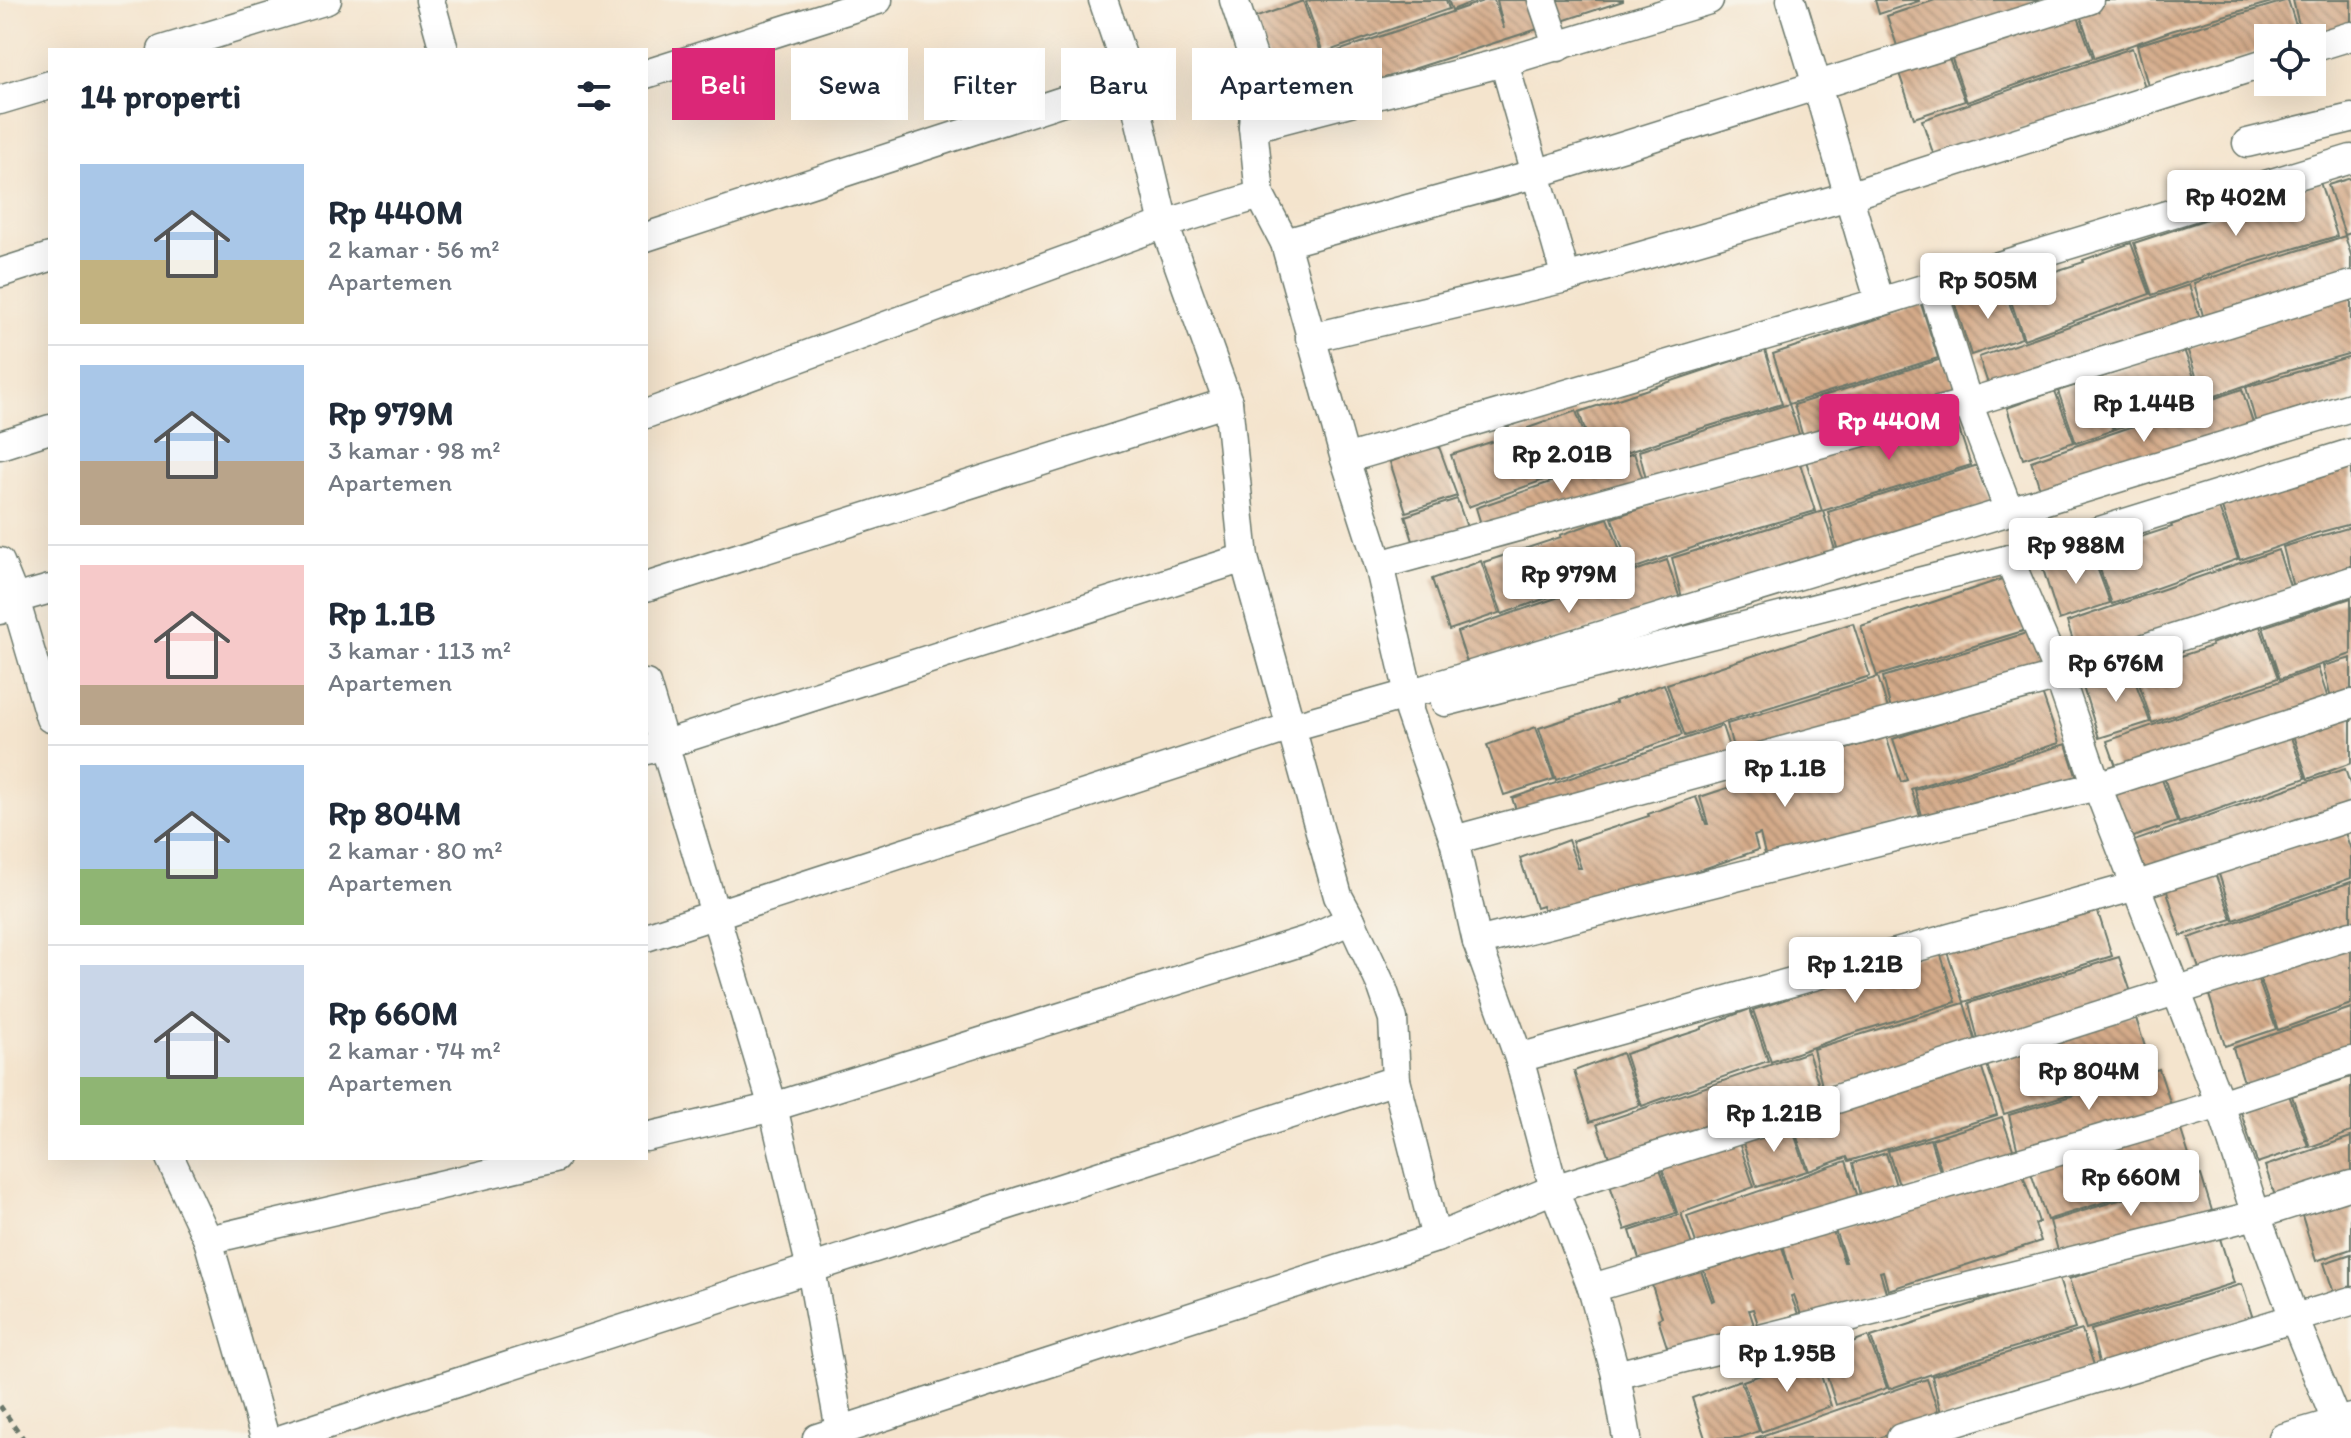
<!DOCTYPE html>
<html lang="id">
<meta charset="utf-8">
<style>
:root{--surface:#fff;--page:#f2f2f3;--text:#1f2937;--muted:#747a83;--line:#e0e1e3;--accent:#db2777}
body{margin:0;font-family:Itim,sans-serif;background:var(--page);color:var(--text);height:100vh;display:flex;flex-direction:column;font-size:30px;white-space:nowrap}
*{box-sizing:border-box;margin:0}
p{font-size:26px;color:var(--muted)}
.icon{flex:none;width:44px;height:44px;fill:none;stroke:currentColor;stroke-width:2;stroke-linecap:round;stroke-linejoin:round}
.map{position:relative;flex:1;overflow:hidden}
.drawer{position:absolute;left:48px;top:48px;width:600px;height:1112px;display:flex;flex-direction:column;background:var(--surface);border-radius:0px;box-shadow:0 8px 32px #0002}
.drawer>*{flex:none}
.hud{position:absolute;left:672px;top:48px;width:760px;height:72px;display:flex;gap:16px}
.buttons{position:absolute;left:2254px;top:24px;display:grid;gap:16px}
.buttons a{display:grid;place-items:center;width:72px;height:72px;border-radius:0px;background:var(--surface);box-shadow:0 8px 32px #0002;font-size:40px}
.price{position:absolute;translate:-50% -68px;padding:0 18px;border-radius:8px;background:#fff;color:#222;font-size:26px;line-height:52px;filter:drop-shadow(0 2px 4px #0008)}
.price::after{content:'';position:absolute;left:50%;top:48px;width:24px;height:18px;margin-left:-12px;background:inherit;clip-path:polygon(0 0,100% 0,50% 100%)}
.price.active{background:var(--accent);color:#fff}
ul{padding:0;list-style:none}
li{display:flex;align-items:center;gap:24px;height:200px;padding:0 32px}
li+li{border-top:2px solid var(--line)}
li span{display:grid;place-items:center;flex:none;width:224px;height:160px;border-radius:0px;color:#555}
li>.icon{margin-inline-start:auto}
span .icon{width:96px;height:96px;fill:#fffc;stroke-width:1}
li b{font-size:34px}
h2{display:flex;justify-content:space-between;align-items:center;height:96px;padding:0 32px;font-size:34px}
.tag{padding:0 28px;border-radius:0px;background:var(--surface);box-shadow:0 8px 32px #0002;font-size:28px;line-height:72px}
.tag.active{background:var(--accent);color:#fff}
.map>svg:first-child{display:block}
.building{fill:url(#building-back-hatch)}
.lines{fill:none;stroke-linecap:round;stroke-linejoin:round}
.minor-casing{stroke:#6a776a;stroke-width:31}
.path{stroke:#6a776a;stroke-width:5;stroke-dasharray:6 6;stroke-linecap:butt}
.minor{stroke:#fff;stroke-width:28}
</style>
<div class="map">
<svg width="2351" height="1438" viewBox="0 0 2351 1438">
<defs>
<pattern id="building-back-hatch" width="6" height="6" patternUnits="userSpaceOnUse" patternTransform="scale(2)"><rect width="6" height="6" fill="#d4aa89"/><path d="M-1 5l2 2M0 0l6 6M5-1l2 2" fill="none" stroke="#ab8c71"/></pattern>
</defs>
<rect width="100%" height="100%" fill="#f7f3e8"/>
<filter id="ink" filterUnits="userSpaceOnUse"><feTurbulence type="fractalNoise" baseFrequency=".0125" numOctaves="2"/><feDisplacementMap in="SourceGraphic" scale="16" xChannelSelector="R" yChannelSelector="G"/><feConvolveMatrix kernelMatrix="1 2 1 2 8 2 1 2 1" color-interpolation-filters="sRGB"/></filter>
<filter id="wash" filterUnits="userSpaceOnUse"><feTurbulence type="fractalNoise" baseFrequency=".006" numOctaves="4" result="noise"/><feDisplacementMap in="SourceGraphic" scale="32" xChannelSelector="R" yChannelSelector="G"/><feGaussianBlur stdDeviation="1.8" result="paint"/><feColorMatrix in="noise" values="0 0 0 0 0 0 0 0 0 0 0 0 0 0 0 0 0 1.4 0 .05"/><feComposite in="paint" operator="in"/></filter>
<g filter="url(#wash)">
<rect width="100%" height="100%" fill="#f4e4cd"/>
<g id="blocks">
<!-- building -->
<g class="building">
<polygon points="1311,0 1446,0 1449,9 1323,53 1306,2"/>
<polygon points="1448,0 1477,0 1452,10"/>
<polygon points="1486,0 1494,0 1504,29 1497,0 1538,0 1547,26 1295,107 1283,70"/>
<polygon points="1545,0 1623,0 1623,1 1553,24"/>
<polygon points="1875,0 1919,0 1919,1 1879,14"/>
<polygon points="1935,0 2058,0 1899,52 1887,16"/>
<polygon points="2097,0 2275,0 2275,1 2171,31 2095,58 2077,6"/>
<polygon points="2288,0 2300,38 2268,38 2268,48 2148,86 2137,45"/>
<polygon points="2293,0 2351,0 2351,26 2309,38 2302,38"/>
<polygon points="1303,1 1321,53 1271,69 1254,18"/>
<polygon points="2074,6 2093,58 1967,102 1949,50"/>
<polygon points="2132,48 2145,87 1934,156 1922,120"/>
<polygon points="1946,50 1965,101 1914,118 1897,67"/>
<polygon points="2351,178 2351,233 2345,235 2328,185"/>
<polygon points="2320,182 2337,236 2228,268 2152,295 2134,243"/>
<polygon points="2345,236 2351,255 2351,277 2205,323 2194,283"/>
<polygon points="2131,243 2150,294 2024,339 2006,287 2084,262 2083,260"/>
<polygon points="2189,285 2202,324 1991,393 1979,357"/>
<polygon points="2003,286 2022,338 1971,355 1955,304"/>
<polygon points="2351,293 2351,353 2281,373 2204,400 2187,348"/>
<polygon points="1921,304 1938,358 1789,404 1773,354"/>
<polygon points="2183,347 2202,399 2115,429 2102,396 2113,430 2076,443 2058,391 2135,366 2135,365"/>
<polygon points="1765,350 1782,404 1673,437 1596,463 1579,412"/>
<polygon points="2351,356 2351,398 2257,427 2246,387"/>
<polygon points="1945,358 1958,397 1805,445 1794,405"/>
<polygon points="2242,389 2255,429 2043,498 2031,461"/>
<polygon points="2055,391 2074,442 2023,459 2007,408"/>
<polygon points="1789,404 1802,443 1649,491 1639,451"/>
<polygon points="1576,411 1594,462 1468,507 1451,455 1528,430 1528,428"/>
<polygon points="1953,411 1971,465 1822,511 1806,461"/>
<polygon points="1438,444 1457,496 1406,512 1390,462"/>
<polygon points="1634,453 1645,486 1485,537 1476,508"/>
<polygon points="1798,457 1815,511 1706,543 1630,570 1612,518"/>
<polygon points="1978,465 1991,504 1838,552 1828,512"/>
<polygon points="2351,466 2351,524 2317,533 2240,560 2222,508"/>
<polygon points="1457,499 1470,536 1417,553 1405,516"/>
<polygon points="2219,508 2238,559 2112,604 2094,552 2172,527 2171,525"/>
<polygon points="1823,511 1835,550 1682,598 1672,558"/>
<polygon points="1608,518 1627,569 1502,614 1484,562 1561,537 1560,535"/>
<polygon points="2351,527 2351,571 2293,588 2283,547"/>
<polygon points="2278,550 2291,589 2079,659 2067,622"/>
<polygon points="2091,551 2110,603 2059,620 2043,569"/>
<polygon points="1667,560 1680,599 1469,669 1457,632"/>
<polygon points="1481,561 1499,613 1449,630 1432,579"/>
<polygon points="2008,577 2026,630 1877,676 1861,626"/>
<polygon points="2351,598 2351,654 2280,679 2263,627"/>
<polygon points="1853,623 1870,676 1761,710 1685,736 1667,684"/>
<polygon points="2260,626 2278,678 2152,723 2135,671 2212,646 2211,644"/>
<polygon points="2033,631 2046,669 1893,718 1883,677"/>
<polygon points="2351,658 2351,702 2333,707 2323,666"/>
<polygon points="2318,668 2331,708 2120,777 2107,741"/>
<polygon points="2131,670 2150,722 2099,738 2083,687"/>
<polygon points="1878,677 1890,715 1737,764 1727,724"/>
<polygon points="1664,684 1682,735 1556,780 1539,728 1616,703 1615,701"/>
<polygon points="2041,690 2059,743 1911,789 1921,818 1768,866 1760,834 1754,836 1758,850 1674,879 1547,920 1542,906 1536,908 1520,858 1568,840 1578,868 1581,868 1572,841 1649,816 1648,814 1696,797 1706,824 1708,824 1700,797 1886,736 1901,782 1907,780 1893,739"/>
<polygon points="2351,708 2351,763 2308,779 2290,727"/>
<polygon points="1722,726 1735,765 1524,834 1512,798"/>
<polygon points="1536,727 1554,779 1504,795 1487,745"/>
<polygon points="2287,727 2306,778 2179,823 2162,771"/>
<polygon points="2066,744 2078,782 1925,826 1915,790"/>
<polygon points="2345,769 2351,787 2351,811 2147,877 2134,841"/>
<polygon points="2159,771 2177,822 2127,839 2110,788"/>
<polygon points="2342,824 2351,850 2351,878 2234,920 2217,868"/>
<polygon points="2213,868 2232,919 2181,936 2165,885"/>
<polygon points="2351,882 2351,926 2201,975 2189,938"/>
<polygon points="2095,903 2112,956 1964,1002 1947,952"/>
<polygon points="2351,946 2351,1004 2278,1030 2260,978"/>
<polygon points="1939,949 1956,1002 1847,1035 1771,1062 1753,1010"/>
<polygon points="2119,957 2132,995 1979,1044 1969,1003"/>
<polygon points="2257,977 2276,1029 2225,1046 2209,995"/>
<polygon points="1964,1003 1976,1042 1823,1090 1813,1049"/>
<polygon points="2351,1008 2351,1050 2245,1085 2233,1048"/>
<polygon points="1750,1009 1768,1061 1642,1106 1625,1054 1702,1029 1702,1027"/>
<polygon points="2135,1015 2152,1069 2004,1114 1987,1065"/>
<polygon points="1808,1052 1821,1091 1610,1160 1597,1124"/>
<polygon points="1622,1053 1640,1105 1590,1122 1574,1071"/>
<polygon points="1980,1062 1997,1115 1849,1161 1847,1157 1809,1171 1791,1120"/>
<polygon points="2159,1069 2172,1108 2019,1156 2009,1115"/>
<polygon points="2351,1077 2351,1132 2310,1147 2292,1096"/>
<polygon points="2289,1095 2308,1146 2257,1163 2241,1112"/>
<polygon points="2002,1117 2015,1155 1944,1179 1932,1139"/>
<polygon points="1789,1119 1807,1171 1757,1187 1741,1137"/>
<polygon points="2178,1121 2195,1174 2047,1220 2030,1170"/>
<polygon points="1737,1137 1754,1187 1681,1213 1694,1251 1642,1268 1630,1231 1678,1215 1660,1162"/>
<polygon points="2351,1137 2351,1178 2277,1202 2265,1166"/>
<polygon points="1930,1139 1942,1178 1901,1191 1888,1151"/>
<polygon points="1886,1153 1898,1192 1863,1204 1853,1163"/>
<polygon points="1657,1161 1676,1213 1625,1230 1608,1179"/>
<polygon points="1846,1161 1859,1200 1699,1252 1687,1216"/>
<polygon points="2021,1169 2039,1222 2035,1224 2041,1241 1888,1290 1883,1271 1880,1272 1886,1292 1803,1320 1794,1295 1791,1296 1798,1314 1759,1327 1753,1309 1749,1310 1755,1328 1670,1356 1658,1319 1662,1317 1652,1285 1700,1268 1712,1301 1714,1300 1703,1268 1781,1244 1793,1281 1782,1241 1830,1223 1844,1262 1846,1262 1835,1230"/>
<polygon points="2201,1175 2213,1214 2061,1262 2050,1221"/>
<polygon points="2348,1192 2351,1200 2351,1249 2316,1261 2300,1209"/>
<polygon points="2217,1229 2234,1283 2086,1329 2069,1279"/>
<polygon points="2351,1254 2351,1294 2336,1299 2324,1263"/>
<polygon points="2058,1276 2075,1329 1966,1362 1889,1389 1871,1337"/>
<polygon points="2242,1284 2254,1322 2101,1371 2091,1330"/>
<polygon points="2082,1330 2095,1368 1942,1417 1932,1376"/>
<polygon points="1868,1336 1887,1388 1836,1405 1820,1354"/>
<polygon points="1815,1357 1831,1406 1761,1432 1743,1381"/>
<polygon points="1927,1379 1940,1417 1879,1438 1755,1438"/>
<polygon points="1740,1380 1759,1431 1739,1438 1705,1438 1692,1398"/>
</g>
</g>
</g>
<g filter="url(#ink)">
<use href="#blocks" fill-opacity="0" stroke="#6a776a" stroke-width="2"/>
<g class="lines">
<!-- minor casing -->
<g class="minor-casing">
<g id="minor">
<polyline points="430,0 444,50"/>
<polyline points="1234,0 1257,69 1253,127 1260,195 1285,243 1345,459 1379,565 1409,694 1409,711 1454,840 1477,942 1519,1058 1554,1189 1592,1288 1616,1375 1627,1438"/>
<polyline points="1542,0 1558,47"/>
<path d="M1791,0C1823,100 1849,202 1880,302"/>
<polyline points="2312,48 2351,36"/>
<polyline points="162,50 327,0"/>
<polyline points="1504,62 1566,278"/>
<polyline points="646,74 878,0"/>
<polyline points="0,100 50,85"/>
<polyline points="1253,127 1504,62 1709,0"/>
<polyline points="2247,143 2351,118"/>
<polyline points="646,237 1130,79"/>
<polyline points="1285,243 1538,173 2089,0"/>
<polyline points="0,273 50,257"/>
<polyline points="1932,286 1968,403 2009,511"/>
<polyline points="1310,338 1566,278 1848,196 2268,62"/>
<polyline points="646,414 1164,224 1260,195"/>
<polyline points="0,445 50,429"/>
<polyline points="1345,459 1880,302 2351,159"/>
<polyline points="2009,559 2059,676 2097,786 2220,1104 2256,1215 2294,1318 2343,1438"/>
<polyline points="0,562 15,599 50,718"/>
<polyline points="1379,565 1968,403 2351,285"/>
<polyline points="646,587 1228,402"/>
<polyline points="0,610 15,599 50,589"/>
<polyline points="646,684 773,1107 811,1269 840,1430"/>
<polyline points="1445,702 2009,559 2351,453"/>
<polyline points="647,750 1244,558"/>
<polyline points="1454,840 2059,676 2351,581"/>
<polyline points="646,937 1291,727 1409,694 2351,407"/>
<polyline points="1477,942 2097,786 2351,704"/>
<polyline points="1519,1058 2122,890 2351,817"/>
<polyline points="1396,1080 1436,1238"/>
<polyline points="646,1137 773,1107 1307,940 1351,920 1338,896 1244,558 1228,402 1164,224 1130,79 1103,0"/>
<polyline points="170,1158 208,1240 265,1438"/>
<polyline points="208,1240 555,1158"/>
<polyline points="1592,1288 2220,1104 2351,1061"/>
<polyline points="1616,1375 2256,1215 2351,1185"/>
<polyline points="285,1438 1396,1080 1393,1019 1382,987 1351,920"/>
<polyline points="817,1438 1436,1238 1554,1189 2351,935"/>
<polyline points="1901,1438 2351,1301"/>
<polyline points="2283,1438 2351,1418"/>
</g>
</g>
<!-- path -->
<polyline class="path" points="0,1406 23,1438"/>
<!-- minor -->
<use href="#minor" class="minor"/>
</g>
</g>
</svg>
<div class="buttons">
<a><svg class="icon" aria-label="locate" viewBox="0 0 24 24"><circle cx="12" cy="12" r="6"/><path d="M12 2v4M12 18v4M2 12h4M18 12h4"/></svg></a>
</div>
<b class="price" style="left:2236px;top:238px">Rp 402M</b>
<b class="price" style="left:1988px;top:321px">Rp 505M</b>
<b class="price" style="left:2144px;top:444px">Rp 1.44B</b>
<b class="price active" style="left:1889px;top:462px">Rp 440M</b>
<b class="price" style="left:1562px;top:495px">Rp 2.01B</b>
<b class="price" style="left:2076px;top:586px">Rp 988M</b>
<b class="price" style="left:1569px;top:615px">Rp 979M</b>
<b class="price" style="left:2116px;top:704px">Rp 676M</b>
<b class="price" style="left:1785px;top:809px">Rp 1.1B</b>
<b class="price" style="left:1855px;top:1005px">Rp 1.21B</b>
<b class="price" style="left:2089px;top:1112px">Rp 804M</b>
<b class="price" style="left:1774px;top:1154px">Rp 1.21B</b>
<b class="price" style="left:2131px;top:1218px">Rp 660M</b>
<b class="price" style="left:1787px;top:1394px">Rp 1.95B</b>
<div class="hud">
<a class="tag active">Beli</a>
<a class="tag">Sewa</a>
<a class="tag">Filter</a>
<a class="tag">Baru</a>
<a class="tag">Apartemen</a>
</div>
<section class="drawer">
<h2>14 properti<svg class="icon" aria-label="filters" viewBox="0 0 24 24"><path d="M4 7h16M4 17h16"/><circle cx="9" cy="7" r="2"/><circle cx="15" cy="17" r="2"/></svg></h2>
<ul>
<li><span style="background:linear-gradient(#a9c7e8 60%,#c2b280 0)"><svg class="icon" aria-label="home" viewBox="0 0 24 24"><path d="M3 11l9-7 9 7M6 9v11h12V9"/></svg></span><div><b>Rp 440M</b><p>2 kamar · 56 m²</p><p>Apartemen</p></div></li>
<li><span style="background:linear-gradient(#a9c7e8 60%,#b9a48a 0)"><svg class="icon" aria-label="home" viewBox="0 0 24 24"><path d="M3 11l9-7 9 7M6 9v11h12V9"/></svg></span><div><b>Rp 979M</b><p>3 kamar · 98 m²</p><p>Apartemen</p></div></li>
<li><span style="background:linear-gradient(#f6c9c9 75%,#b9a48a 0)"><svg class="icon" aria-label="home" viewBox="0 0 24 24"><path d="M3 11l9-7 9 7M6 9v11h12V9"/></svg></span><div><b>Rp 1.1B</b><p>3 kamar · 113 m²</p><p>Apartemen</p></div></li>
<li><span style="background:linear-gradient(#a9c7e8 65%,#8fb573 0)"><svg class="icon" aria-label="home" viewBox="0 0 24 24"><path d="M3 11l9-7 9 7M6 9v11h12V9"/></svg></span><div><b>Rp 804M</b><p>2 kamar · 80 m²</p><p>Apartemen</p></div></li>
<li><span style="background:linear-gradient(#c9d6e8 70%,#8fb573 0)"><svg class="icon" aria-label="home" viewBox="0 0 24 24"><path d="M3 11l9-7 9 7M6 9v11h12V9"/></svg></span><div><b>Rp 660M</b><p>2 kamar · 74 m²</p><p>Apartemen</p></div></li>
</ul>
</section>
</div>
